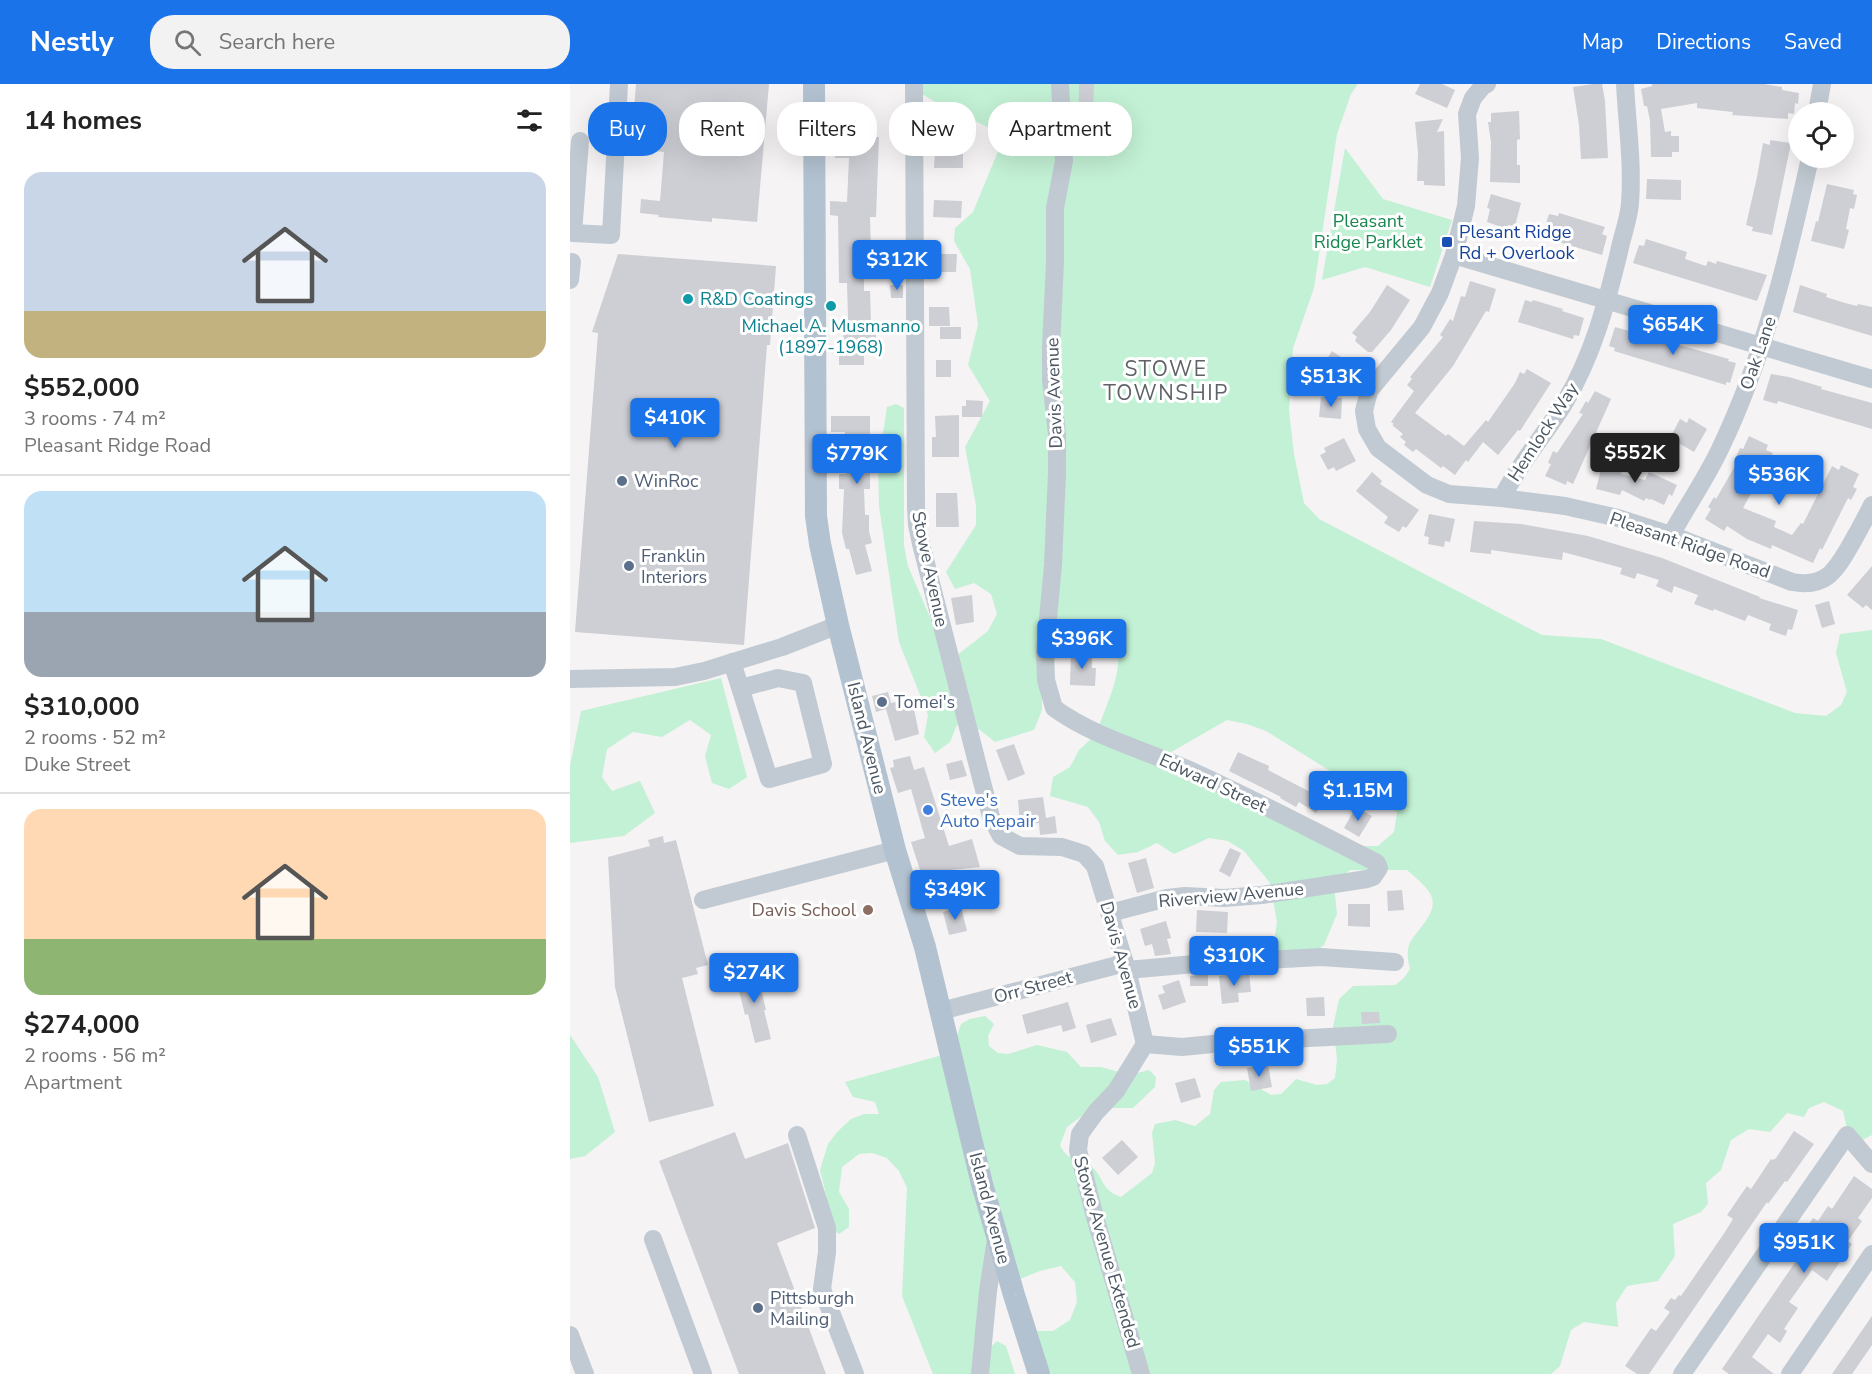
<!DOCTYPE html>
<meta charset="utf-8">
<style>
:root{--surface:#fff;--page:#f2f2f2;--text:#222;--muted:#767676;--line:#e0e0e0;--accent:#1a73e8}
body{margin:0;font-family:"Nunito Sans",sans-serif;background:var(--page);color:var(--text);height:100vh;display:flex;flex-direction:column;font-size:22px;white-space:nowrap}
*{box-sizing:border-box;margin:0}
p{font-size:20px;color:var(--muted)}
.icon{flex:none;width:33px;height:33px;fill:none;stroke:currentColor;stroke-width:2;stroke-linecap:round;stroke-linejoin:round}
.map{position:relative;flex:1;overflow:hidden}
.sheet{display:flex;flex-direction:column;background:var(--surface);width:570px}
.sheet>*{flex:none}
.hud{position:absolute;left:18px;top:18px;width:570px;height:54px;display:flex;gap:12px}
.buttons{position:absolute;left:1218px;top:18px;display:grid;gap:12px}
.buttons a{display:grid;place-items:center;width:66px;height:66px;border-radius:50%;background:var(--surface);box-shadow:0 6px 24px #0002;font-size:30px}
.price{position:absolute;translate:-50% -51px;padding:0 14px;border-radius:6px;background:var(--accent);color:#fff;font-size:20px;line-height:39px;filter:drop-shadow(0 2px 3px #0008)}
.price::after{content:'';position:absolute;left:50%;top:36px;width:18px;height:14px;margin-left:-9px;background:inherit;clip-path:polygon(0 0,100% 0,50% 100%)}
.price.active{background:#222;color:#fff}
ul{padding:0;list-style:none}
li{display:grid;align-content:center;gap:12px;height:318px;padding:0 24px}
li+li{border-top:2px solid var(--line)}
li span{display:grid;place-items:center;height:186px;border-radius:18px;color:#555}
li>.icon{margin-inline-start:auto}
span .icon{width:108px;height:108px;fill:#fffc;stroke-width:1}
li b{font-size:26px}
h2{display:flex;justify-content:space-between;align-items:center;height:72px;padding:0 24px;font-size:26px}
.chip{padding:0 21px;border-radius:24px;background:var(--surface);box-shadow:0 6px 24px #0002;font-size:21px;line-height:54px}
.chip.active{background:var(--accent);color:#fff}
header{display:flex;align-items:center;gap:36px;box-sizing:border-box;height:84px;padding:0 30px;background:var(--accent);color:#fff}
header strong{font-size:28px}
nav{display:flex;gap:33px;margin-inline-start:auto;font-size:21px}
.search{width:420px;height:54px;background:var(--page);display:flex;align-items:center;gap:15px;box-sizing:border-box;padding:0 21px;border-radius:24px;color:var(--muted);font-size:22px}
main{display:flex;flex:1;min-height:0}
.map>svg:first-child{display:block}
.green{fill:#c3f1d5}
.building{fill:#cdcfd5}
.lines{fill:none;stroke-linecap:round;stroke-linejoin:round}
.minor{stroke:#c1cad2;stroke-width:18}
.major{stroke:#b3c2d1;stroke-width:22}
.transit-dot{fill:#1a4fb4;stroke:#fff;stroke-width:2}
.culture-dot{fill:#0f9aa8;stroke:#fff;stroke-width:2}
.service-dot{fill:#5c6f8a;stroke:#fff;stroke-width:2}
.shop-dot{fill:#3f7fe0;stroke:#fff;stroke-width:2}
.education-dot{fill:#8d6e63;stroke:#fff;stroke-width:2}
.labels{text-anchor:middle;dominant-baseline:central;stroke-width:6;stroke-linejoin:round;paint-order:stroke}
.park-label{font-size:18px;fill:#17864f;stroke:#fff}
.transit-label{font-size:18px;fill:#164399;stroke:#fff;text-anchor:start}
.culture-label{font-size:18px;fill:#0d838f;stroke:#fff;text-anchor:start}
.street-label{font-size:18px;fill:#4a5661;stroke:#fff}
.service-label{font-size:18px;fill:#4e5e75;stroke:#fff;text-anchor:start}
.shop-label{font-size:18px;fill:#366cbe;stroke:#fff;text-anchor:start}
.education-label{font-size:18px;fill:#785e54;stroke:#fff;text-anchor:end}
.quarter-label{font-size:21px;letter-spacing:1.5px;fill:#5f6368;stroke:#fff}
</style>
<header>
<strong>Nestly</strong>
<div class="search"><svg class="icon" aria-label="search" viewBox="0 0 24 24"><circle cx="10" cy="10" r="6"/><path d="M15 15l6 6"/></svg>Search here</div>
<nav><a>Map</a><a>Directions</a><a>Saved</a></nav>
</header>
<main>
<section class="sheet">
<h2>14 homes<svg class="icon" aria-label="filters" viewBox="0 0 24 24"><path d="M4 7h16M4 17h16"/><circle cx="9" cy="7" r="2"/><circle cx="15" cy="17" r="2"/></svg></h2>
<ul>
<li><span style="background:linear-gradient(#c9d6e8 75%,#c2b280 0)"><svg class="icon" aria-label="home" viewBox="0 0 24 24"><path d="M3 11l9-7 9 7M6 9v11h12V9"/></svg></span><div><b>$552,000</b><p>3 rooms · 74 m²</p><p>Pleasant Ridge Road</p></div></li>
<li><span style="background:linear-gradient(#bfe0f5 65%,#9aa5b1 0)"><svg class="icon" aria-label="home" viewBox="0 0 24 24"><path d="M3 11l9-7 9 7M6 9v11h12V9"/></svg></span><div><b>$310,000</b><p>2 rooms · 52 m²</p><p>Duke Street</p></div></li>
<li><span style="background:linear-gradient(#ffd9b3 70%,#8fb573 0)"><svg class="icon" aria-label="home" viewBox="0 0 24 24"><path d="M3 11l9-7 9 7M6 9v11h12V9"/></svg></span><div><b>$274,000</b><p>2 rooms · 56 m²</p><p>Apartment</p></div></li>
</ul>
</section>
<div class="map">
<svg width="1302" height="1290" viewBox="0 0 1302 1290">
<rect width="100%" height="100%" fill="#f5f3f3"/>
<!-- green -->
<g class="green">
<path d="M345,0H788L781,10L767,50L744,204L723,264L719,327L724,370L734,419L749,435L972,551L1031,555L1225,629L1256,632L1271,621L1277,608L1266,569L1270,550L1302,546V1051L1287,1059L1278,1049L1273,1027L1254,1018L1239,1024L1234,1033L1217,1029L1200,1048L1179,1045L1161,1056L1151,1086L1136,1099L1138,1120L1131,1128L1103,1140L1105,1172L1088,1197L1057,1202L1046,1219L1048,1243L1014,1238L1001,1246L990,1282L981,1290H475L461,1247H483L500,1236L507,1218L505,1198L491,1182L470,1187L445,1197L385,958L391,940L400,935L415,932L424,940L418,952L419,962L428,969L438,970L467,961L497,968L511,983H531L560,991L579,986L586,993L585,1003L563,1024H531L513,1031L497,1043L490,1061C498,1078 507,1073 521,1082C534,1092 530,1106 551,1113L582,1089L585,1079L582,1049L585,1040L605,1036L625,1042L640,1030L644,1006L651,998L675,996L701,1011L711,1010L726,995L747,1001L757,1000L765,994L767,975L763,943L769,915L783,902L825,901L834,894L840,885C839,880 837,872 838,867C838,859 844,852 849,846C874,816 862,808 837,786H780L764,800L767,830L754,861L723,884L701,877L707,838L700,799L674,767L658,757L639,754L604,770L587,759L568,768L548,771L535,757L529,738L518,723L480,712L483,693L500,683L509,666L523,653L641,700L774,768L794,762H808L824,748L827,729L803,696L785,689L765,690L696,647L677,640L657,636L596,671L528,645C536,621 556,583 545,558C543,553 539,547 536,542H514L497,552L483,567L472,584V626L464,646L425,658L410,646L387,641L380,658L365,669L354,653L358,631L329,558L309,422L308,381L317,323L326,320L334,324V461L338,482L371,559L386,572L418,547L427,530L421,510L404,499L385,505L376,488L406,441V421L395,363L420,317L398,281L408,241L400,185L384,157L385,144L403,128L429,65L422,45L369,20L345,6Z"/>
<polygon points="775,64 813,115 882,136 860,203 795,183 752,196"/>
<polygon points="151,594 177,693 159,705 142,699 135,672 141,651 120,636 92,653 63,648 37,665 32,693 42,707 70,697 85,729 54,752 0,759 0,682 11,627"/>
<polygon points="0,951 28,993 45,1048 15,1072 0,1075"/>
<polygon points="376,970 422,1156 407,1290 363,1290 332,1212 337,1104 329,1087 317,1074 302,1069 289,1070 272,1083 269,1108 279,1125 279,1143 269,1150 257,1143 257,1114 250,1086 258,1060 267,1048 281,1035 294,1030 309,1030 305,1018 283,1013 275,998"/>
<polygon points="427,1257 436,1262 445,1290 413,1290 420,1264"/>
</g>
<!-- building -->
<g class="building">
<polygon points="66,0 199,0 187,138 142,134 142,138 88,133 89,131 70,129 71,115 90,117 94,68 61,65"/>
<polygon points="509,0 524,0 522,53 529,54 529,68 505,68 504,53 508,53"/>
<polygon points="850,0 872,0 885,6 877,24 845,10"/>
<polygon points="1023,0 1032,0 1035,17 1038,74 1011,75 1009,41 1003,3"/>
<polygon points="1082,0 1194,0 1212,3 1212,6 1229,9 1228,20 1225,19 1224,30 1218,29 1218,35 1162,31 1163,28 1127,24 1127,19 1091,25 1095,48 1101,47 1101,52 1109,52 1109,68 1102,68 1102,73 1081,73 1080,37 1077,22 1074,22 1071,5 1082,2"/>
<polygon points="949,27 950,55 947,56 947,81 950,81 950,99 920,98 921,58 918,38 921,38 921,29"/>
<polygon points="873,35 867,48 874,47 875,102 854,101 854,97 847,97 848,69 845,38"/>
<polygon points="264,53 309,53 306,133 300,133 301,167 294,167 294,207 300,207 301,239 306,239 306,259 296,259 296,263 294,263 294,281 269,281 269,266 273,266 274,234 278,234 277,199 269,199 268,132 260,131 260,117 277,118 279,74 265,74"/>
<polygon points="1200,56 1221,59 1202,151 1182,147 1183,143 1176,141 1187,93 1193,59 1200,61"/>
<polygon points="365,69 393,70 393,84 364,84"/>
<polygon points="1077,95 1111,96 1111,116 1076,115"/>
<polygon points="1257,100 1284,106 1283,110 1287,111 1284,125 1280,124 1276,145 1279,146 1274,165 1241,157 1246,137 1248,138"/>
<polygon points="921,110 951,119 945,142 938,141 937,145 917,138 920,125 917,124"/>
<polygon points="364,116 392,117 391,134 363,133"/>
<polygon points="989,129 1035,143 1032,150 1037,152 1032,171 972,153 979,130 988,132"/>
<polygon points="1076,155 1117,168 1115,175 1136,182 1138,177 1146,180 1147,177 1197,191 1187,217 1063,179 1069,161 1074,162"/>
<polygon points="48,170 206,182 200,261 197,261 174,561 5,548 28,249 22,248"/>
<polygon points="361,170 387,170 386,188 361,188"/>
<polygon points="900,197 926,205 919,228 916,227 883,282 845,329 876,352 878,350 894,362 916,336 918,338 945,299 950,288 954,290 957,285 981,299 950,347 948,346 928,371 913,358 898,378 896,376 885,391 873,382 871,384 846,365 843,368 834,361 836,358 830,353 833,350 822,341 824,340 821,338 844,307 837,301 842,295 840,293 873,253 870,251 880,235 883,237 891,212 895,213"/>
<polygon points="320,201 333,201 333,214 321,214"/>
<polygon points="817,201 840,216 821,246 802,268 798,268 785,257 787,253 782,249 800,228"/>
<polygon points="1230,201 1257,210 1256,213 1275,219 1287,222 1288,220 1302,223 1302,252 1223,228"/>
<polygon points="955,216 962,218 963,216 993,225 992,227 1014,234 1009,252 1004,251 1003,255 948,238"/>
<polygon points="359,223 379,223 380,242 359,242"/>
<rect x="370" y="243" width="21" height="12"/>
<polygon points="1045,243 1159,275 1158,277 1166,279 1160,299 1156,298 1156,301 1044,267 1045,264 1039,262"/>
<polygon points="762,267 787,284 776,301 750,285"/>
<rect x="366" y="276" width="15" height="17"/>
<polygon points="1201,290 1219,293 1252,303 1251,305 1302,319 1302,345 1208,317 1207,320 1193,316"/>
<polygon points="1025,307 1041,315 1003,400 997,397 996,401 975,392 981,380 978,379 983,367 987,369 1013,330 1009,329 1016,317 1018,319"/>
<polygon points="751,313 772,314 771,335 749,333"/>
<polygon points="396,316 413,317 412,333 392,333 392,322 396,322"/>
<polygon points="389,331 389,373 362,373 362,353 366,353 365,332"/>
<polygon points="261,332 300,332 300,351 308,351 308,378 300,378 300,405 294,405 295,431 299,431 299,447 302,459 295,461 302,487 286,491 279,465 276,465 272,449 274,405 269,405 269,390 276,390 275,348 261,348"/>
<polygon points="1119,334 1137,345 1124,368 1100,354 1110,335 1117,339"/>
<polygon points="1179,352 1198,361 1196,366 1203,369 1173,424 1206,437 1204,443 1222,451 1231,439 1233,440 1262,382 1269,386 1271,381 1289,390 1283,403 1287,405 1281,416 1278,414 1252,466 1250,464 1243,479 1202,461 1201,465 1177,455 1157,442 1154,447 1135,435 1141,425 1138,423 1144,413 1146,415 1168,377 1165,375 1170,364 1173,365"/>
<polygon points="774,354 786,377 766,387 764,383 758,386 750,371 756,368 754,364"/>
<polygon points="1033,378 1053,383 1051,390 1075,396 1079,388 1107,401 1102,412 1099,410 1094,421 1081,415 1080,416 1076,414 1074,417 1052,406 1050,411 1026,405"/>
<polygon points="802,388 812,397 810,400 849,426 836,444 833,442 829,448 814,439 818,433 786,407"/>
<polygon points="366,409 387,409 389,443 366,443"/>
<polygon points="859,430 885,435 880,458 875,457 874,463 858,460 859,453 854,452"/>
<polygon points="904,437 951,440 1018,452 1092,474 1190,513 1189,514 1228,526 1222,546 1218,545 1216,552 1199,546 1201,540 1178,531 1175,537 1144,525 1143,527 1124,520 1128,511 1104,502 1102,509 1086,502 1089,496 1067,489 1065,495 1050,490 1052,484 993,468 992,476 921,466 921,470 900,468"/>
<polygon points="1302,482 1302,526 1296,521 1293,524 1277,511"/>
<polygon points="402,511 404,538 386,541 381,514"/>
<polygon points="1259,517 1265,540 1252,544 1245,521"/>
<polygon points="501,568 522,569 522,584 526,584 525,602 500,601"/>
<polygon points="318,608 321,619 342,615 349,650 325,657 316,625 306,628 302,612"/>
<polygon points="444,660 455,690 438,697 426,666"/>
<polygon points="668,668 699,682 698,686 744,710 746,706 756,712 746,729 729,718 726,723 710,714 711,713 659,687"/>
<polygon points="340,672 344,686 354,683 379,762 402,755 410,783 351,789 341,758 355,754 341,705 328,709 320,684 324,683 323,676"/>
<polygon points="392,676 397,692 380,696 376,680"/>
<polygon points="473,713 476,734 485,732 487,749 470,751 469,739 450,741 448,716"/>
<polygon points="786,723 802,732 789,753 774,744"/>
<polygon points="93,752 94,759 106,756 138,881 126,884 128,890 112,894 144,1022 79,1038 45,903 38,773 80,762 78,756"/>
<polygon points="660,764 671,769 660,793 649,787"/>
<polygon points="576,774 584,804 567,809 558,779"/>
<polygon points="832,806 834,826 818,827 817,807"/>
<polygon points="778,820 800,820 800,843 778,842"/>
<polygon points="391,823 397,847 379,851 373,828"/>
<polygon points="627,826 658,828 657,849 626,848"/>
<polygon points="596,837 601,854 597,855 601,870 585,872 582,860 575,862 570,845"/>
<polygon points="186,885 196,926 194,926 201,955 185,959 178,930 175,931 165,890"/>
<polygon points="679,888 681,908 668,909 669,918 652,920 649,892"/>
<polygon points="638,890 638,902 620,902 620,892"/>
<polygon points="609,896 616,918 593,926 588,911 595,909 592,902"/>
<polygon points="754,913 755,932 737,932 736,914"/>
<polygon points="498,918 506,944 493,948 491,941 457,950 452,931"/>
<polygon points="791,928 809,928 810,939 792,940"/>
<polygon points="541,934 547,951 521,959 516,941"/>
<polygon points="698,981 702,1003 681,1007 677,984"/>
<polygon points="625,994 631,1013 611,1019 605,999"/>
<polygon points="1224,1047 1244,1060 1217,1098 1215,1097 1198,1120 1197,1118 1079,1290 1067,1290 1055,1282 1081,1244 1086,1247 1100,1228 1094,1224 1101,1214 1105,1216 1109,1211 1111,1212 1155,1148 1163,1135 1157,1131 1177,1102 1181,1105 1201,1075 1203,1076 1206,1074"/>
<polygon points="165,1048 175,1075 218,1059 245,1144 207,1159 256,1290 169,1290 89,1077"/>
<polygon points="552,1056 568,1073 548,1091 532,1074"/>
<polygon points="1284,1092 1302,1105 1302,1114 1288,1134 1292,1137 1278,1157 1282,1160 1257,1197 1242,1186 1219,1218 1228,1224 1214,1245 1217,1247 1210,1259 1198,1250 1182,1273 1204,1290 1159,1290 1152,1285 1235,1164 1229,1159 1238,1146 1236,1144 1243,1134 1248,1137 1258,1122 1262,1125"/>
<polygon points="1302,1232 1302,1261 1282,1290 1262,1290"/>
</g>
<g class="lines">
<!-- minor -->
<g class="minor">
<polyline points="344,0 346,424 347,441 351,460 421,733 431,752 450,762 492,763 514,770 525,782 557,886 575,960"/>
<path d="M490,0L494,77L485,124V178L481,263V296L487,350V389L483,481L475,567L476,596L484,624C524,653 572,665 617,685C682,714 744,747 807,779L809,784L803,793L797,795L692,811L654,814L615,812L597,814L540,829"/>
<path d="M917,0L913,2L903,14L897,30L900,74L896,122L884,171L870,209L852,243L799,307L794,327L797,345L808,364L857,401L879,410L932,414L995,422L1048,434L1101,451L1222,498C1255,504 1265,488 1280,462C1288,448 1295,435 1302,421"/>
<polyline points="1247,28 1252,0"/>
<polyline points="10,57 3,149 41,151 49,0"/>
<polyline points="884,171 1302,295"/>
<polyline points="0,196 2,178"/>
<path d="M932,414C949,379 975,351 995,318C1023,271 1036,221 1049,168C1052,152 1059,135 1060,119C1063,79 1057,39 1055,0"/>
<path d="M1101,451C1117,422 1137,393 1151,363C1195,271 1218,173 1240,74"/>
<polyline points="162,578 199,695 253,680 233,599 208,594 171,604"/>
<polyline points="0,595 105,593 134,587 212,563 268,541"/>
<polyline points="133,816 325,766"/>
<polyline points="557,886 636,879 751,873 825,878"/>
<polyline points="371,927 555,879"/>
<polyline points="575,960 612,963 663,958 818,950"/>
<polyline points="227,1051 257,1144 257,1168 252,1205 285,1290"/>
<polyline points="83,1155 133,1290"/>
<polyline points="0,1251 15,1290"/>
<polyline points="410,1290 418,1207 426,1155"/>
<polyline points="571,1290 525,1133 508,1066 510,1050 526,1028 546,1007 575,960"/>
<polyline points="1112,1290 1277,1051 1302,1080"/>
<polyline points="1220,1290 1302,1170"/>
</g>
<!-- major -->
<polyline class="major" points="244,0 246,432 250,460 268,541 325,766 355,863 412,1100 444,1211 469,1290"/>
</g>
<!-- markers -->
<rect class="transit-dot" x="871" y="152" width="12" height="12" rx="3"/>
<g class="culture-dot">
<circle cx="118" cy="215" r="6"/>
<circle cx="261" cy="222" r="6"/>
</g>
<g class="service-dot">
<circle cx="52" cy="397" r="6"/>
<circle cx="59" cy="482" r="6"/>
<circle cx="312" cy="618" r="6"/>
<circle cx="188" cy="1224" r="6"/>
</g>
<circle class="shop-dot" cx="358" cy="726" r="6"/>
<circle class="education-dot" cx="298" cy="826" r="6"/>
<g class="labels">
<!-- park labels -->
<g class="park-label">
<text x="798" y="137">Pleasant<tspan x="798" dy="21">Ridge Parklet</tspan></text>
</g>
<!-- transit labels -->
<g class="transit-label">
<text x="889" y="148">Plesant Ridge<tspan x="889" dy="21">Rd + Overlook</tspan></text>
</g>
<!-- culture labels -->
<g class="culture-label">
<text x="130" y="215">R&amp;D Coatings</text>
<text x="261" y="242" text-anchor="middle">Michael A. Musmanno<tspan x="261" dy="21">(1897-1968)</tspan></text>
</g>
<!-- street labels -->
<g class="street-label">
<text transform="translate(1188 269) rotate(-71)">Oak Lane</text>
<text transform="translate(484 309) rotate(-92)">Davis Avenue</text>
<text transform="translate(973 348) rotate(-57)">Hemlock Way</text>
<text transform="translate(1120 461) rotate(19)">Pleasant Ridge Road</text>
<text transform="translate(360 485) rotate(78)">Stowe Avenue</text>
<text transform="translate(297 654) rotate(76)">Island Avenue</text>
<text transform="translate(643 699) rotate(25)">Edward Street</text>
<text transform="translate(661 811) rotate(-5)">Riverview Avenue</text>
<text transform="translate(551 871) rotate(74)">Davis Avenue</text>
<text transform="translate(463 903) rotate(-15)">Orr Street</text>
<text transform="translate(420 1124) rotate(75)">Island Avenue</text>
<text transform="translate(537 1168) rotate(74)">Stowe Avenue Extended</text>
</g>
<!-- service labels -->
<g class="service-label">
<text x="64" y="397">WinRoc</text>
<text x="71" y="472">Franklin<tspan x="71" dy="21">Interiors</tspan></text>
<text x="324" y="618">Tomei's</text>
<text x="200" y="1214">Pittsburgh<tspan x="200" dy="21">Mailing</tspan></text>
</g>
<!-- shop labels -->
<g class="shop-label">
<text x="370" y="716">Steve's<tspan x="370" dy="21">Auto Repair</tspan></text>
</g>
<!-- education labels -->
<g class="education-label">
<text x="286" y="826">Davis School</text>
</g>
<!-- quarter labels -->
<g class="quarter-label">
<text x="596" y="285">STOWE<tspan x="596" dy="24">TOWNSHIP</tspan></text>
</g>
</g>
</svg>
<div class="buttons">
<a><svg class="icon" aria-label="locate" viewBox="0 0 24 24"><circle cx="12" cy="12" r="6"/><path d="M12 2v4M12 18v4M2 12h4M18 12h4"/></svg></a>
</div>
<b class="price" style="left:327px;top:207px">$312K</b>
<b class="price" style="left:1103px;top:272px">$654K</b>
<b class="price" style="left:761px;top:324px">$513K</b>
<b class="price" style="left:105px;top:365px">$410K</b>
<b class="price active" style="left:1065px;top:400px">$552K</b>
<b class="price" style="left:287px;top:401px">$779K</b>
<b class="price" style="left:1209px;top:422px">$536K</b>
<b class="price" style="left:512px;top:586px">$396K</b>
<b class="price" style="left:788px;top:738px">$1.15M</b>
<b class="price" style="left:385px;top:837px">$349K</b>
<b class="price" style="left:664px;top:903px">$310K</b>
<b class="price" style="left:184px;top:920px">$274K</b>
<b class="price" style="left:689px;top:994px">$551K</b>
<b class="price" style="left:1234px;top:1190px">$951K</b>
<div class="hud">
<a class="chip active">Buy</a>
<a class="chip">Rent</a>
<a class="chip">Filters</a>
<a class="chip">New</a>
<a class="chip">Apartment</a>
</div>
</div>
</main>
